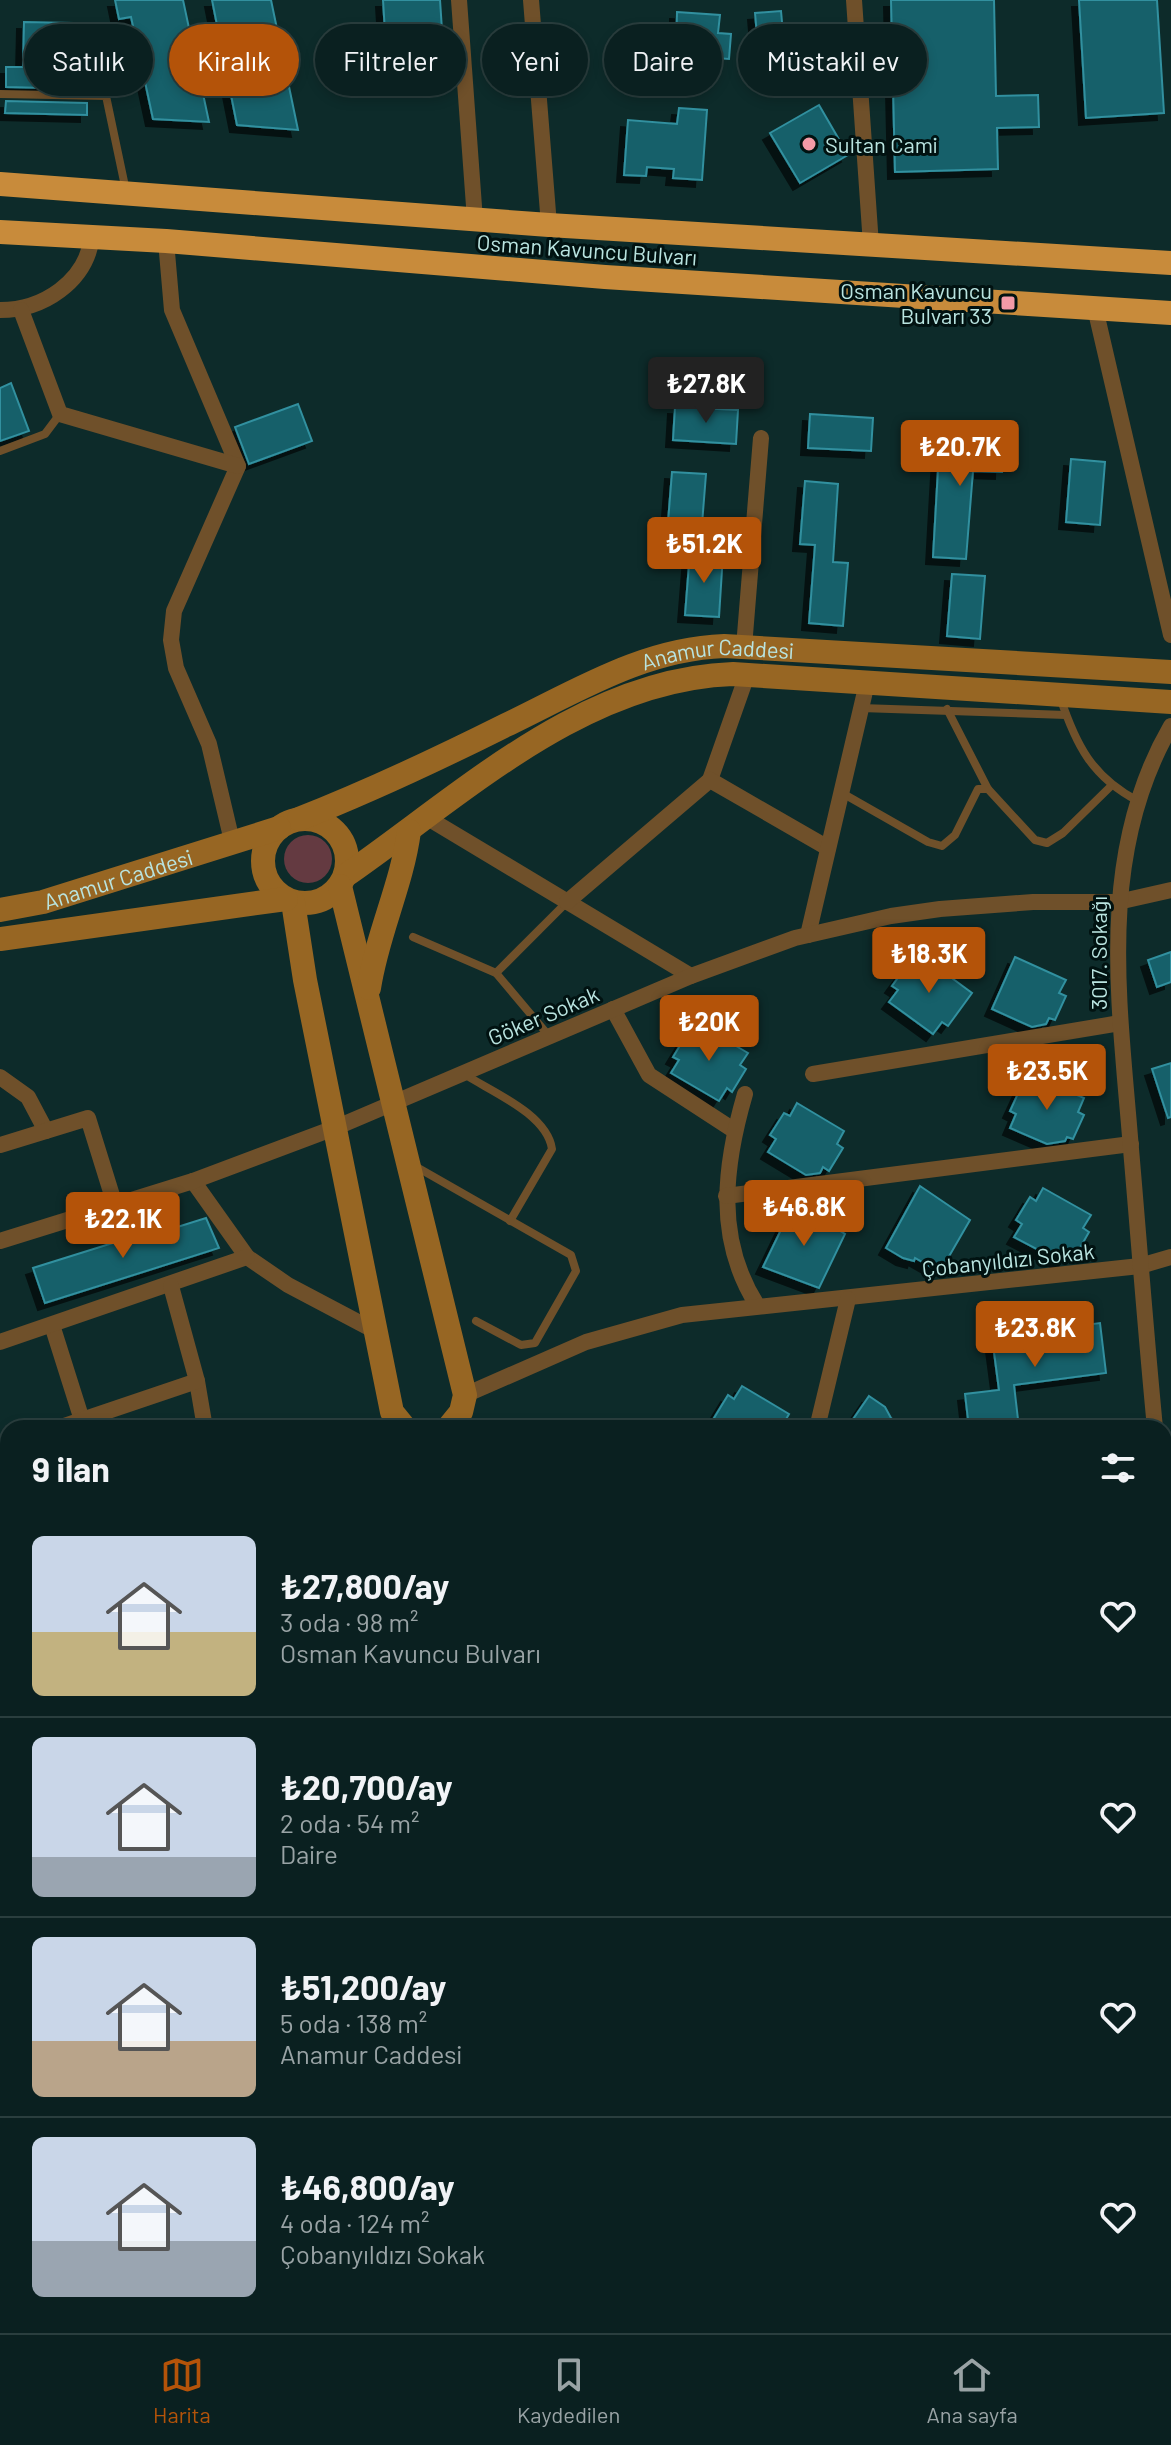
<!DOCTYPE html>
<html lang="tr">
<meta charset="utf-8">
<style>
:root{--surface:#0a2020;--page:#132829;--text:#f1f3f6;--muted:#99a3a5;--line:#2a3e3e;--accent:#b45309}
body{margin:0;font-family:Barlow,sans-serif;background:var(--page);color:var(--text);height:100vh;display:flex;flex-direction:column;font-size:30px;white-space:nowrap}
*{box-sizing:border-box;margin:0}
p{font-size:26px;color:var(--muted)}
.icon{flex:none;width:44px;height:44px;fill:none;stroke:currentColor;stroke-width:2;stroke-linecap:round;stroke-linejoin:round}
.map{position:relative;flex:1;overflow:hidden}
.drawer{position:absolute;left:0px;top:1420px;width:1172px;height:914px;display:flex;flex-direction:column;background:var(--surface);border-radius:24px 24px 0 0;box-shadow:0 4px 12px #0003,0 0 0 2px var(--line)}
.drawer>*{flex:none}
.top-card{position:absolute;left:24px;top:24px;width:1124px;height:72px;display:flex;gap:16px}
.price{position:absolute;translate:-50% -68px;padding:0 18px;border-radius:8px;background:var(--accent);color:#fff;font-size:26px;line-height:52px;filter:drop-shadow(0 2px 4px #0008)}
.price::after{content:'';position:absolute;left:50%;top:48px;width:24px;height:18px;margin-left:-12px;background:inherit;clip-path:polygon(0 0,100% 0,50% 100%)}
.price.active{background:#222;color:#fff}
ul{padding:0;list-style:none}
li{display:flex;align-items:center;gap:24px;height:200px;padding:0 32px}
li+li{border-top:2px solid var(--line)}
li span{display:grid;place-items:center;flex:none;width:224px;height:160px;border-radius:12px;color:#555}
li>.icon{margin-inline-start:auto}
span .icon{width:96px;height:96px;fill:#fffc;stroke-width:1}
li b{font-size:34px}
h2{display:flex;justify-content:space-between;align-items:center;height:96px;padding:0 32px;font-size:34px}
.tag{padding:0 28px;border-radius:36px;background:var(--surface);box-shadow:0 4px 12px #0003,0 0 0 2px var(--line);font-size:28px;line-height:72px}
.tag.active{background:var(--accent);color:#fff}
.dock{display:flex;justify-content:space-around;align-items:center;height:112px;border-top:2px solid var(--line);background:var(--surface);font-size:22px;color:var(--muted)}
.dock a{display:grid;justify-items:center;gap:4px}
.dock .active{color:var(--accent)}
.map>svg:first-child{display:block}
.green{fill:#643a41}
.building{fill:#15606b;stroke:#31909f;stroke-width:2;filter:url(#shadow)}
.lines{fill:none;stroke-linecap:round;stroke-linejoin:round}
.lane{stroke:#6f502a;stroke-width:8}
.street{stroke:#6f502a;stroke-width:16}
.secondary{stroke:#976623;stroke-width:24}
.primary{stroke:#b67716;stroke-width:24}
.highway{stroke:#c88b3b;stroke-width:24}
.poi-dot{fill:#f39aa7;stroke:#011211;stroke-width:3}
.labels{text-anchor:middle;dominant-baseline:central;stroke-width:6;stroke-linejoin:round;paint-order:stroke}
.poi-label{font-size:22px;fill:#b9e4e0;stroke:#011211;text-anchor:start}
.street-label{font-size:22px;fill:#b9e4e0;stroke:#011211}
</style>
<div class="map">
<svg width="1171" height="2333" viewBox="0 0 1171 2333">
<defs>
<filter id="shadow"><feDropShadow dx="-7" dy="7" stdDeviation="0" flood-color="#0009"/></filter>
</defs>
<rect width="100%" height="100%" fill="#0d2b2a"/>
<!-- green -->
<circle class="green" cx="308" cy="859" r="24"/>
<!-- building -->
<g class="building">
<polygon points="115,0 183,0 209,122 153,119 131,17 119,19"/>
<polygon points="212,0 271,0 298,130 237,125"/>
<polygon points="383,0 440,0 443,45 386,48"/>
<polygon points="891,0 994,0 996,96 1038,95 1039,127 997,128 998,169 895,172"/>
<polygon points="1079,0 1157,0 1164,113 1086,118"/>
<polygon points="781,11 786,66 760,68 755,13"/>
<polygon points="677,12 720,15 718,33 731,34 729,59 676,55"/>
<polygon points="24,22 73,23 72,68 88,68 88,89 6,87 6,67 23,67"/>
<polygon points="6,101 87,103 87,115 5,113"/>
<polygon points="819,105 848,155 800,183 770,133"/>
<polygon points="679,108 707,110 702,180 673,178 674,169 647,167 646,176 624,175 628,120 677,124"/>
<polygon points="11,383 29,431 0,441 0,388"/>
<polygon points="298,404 312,441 249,464 235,427"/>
<polygon points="675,407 738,410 736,444 673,440"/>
<polygon points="810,414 873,418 871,451 808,448"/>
<polygon points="940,435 1003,438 1002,472 973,471 966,559 933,557"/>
<polygon points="1071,459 1105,462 1100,525 1066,522"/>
<polygon points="672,472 706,474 701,537 667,535"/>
<polygon points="805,481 838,484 833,562 848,563 843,626 809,623 815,545 800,544"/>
<polygon points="690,552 723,554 719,617 685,615"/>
<polygon points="952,574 985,576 980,639 947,636"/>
<polygon points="1171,952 1171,982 1157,987 1148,960"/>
<polygon points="922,956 972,993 948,1026 942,1022 933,1034 889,1002 898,990 892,986 908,964 913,968"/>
<polygon points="1015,957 1066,980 1059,993 1066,996 1055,1020 1049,1018 1046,1024 1032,1027 992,1009"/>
<polygon points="700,1025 748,1053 740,1065 746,1069 732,1092 727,1088 719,1101 671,1073 679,1060 673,1057 687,1034 693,1037"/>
<polygon points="1171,1063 1171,1117 1168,1118 1152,1069"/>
<polygon points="1034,1076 1084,1098 1078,1112 1084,1115 1073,1139 1067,1137 1065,1141 1047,1144 1010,1128 1016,1114 1010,1111 1021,1087 1028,1090"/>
<polygon points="797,1103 844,1131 837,1144 843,1148 829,1171 823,1167 820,1173 806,1175 768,1152 776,1139 770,1135 784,1113 790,1116"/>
<polygon points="920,1186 970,1220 940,1272 915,1258 914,1261 903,1258 886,1248"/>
<polygon points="1043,1188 1091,1215 1083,1228 1089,1232 1076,1255 1070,1252 1063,1263 1014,1237 1022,1224 1016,1220 1030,1197 1036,1201"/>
<polygon points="794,1203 845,1234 819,1288 763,1267"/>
<polygon points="206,1218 219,1248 45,1303 33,1268 151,1231 152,1235"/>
<polygon points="1100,1323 1106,1373 1014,1385 1019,1428 969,1428 965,1394 999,1390 992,1337"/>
<polygon points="742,1386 789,1414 781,1428 716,1428 720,1422 714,1418 728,1395 734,1399"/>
<polygon points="869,1396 885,1407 891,1418 906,1428 847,1428"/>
</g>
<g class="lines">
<!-- lane -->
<g class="lane">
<polyline points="0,94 106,96 126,191"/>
<polyline points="0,451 45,434 60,414"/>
<path d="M1060,697C1076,745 1092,777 1138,801"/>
<polyline points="861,708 1066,715"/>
<polyline points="947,709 988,789"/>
<polyline points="842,793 928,842 942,846 955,835 978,789 988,789 1035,840 1047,843 1063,833 1110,787"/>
<polyline points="413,937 496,973 549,1036"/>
<polyline points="496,973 567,902"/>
<path d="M464,1074C492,1092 547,1114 552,1149L510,1221"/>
<polyline points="413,1165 571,1255 576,1271 535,1343 521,1345 476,1321"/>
</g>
<!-- street -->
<g class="street">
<polyline points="459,0 475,220"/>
<polyline points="531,0 549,225"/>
<polyline points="854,0 871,245"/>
<polyline points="166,241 172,310 238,466 174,611 171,640 176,668 209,744 232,841"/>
<polyline points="1095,308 1171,635"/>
<path d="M0,310C43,310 86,282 92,237"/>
<polyline points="21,310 60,414 238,466"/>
<polyline points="744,647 761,438"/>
<polyline points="710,780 747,675"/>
<polyline points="426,817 691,976"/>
<polyline points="567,902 710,780 828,848"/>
<polyline points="808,935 867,683"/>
<polyline points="613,1009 649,1075 735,1131"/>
<polyline points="813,1074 1120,1023"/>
<polyline points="0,1077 28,1097 46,1131"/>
<path d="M745,1094C724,1166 715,1239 757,1305"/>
<polyline points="0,1145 88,1118 115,1205"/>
<polyline points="193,1181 247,1257 288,1285 377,1332"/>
<polyline points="726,1196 1131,1144"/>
<polyline points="0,1241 193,1181 337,1127 691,976 795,938 891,916 940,909 1033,902 1118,902 1171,890"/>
<polyline points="52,1325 82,1420"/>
<polyline points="0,1342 247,1257"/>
<polyline points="197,1381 205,1428"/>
<polyline points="465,1395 586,1342 682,1315 1140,1266 1171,1257"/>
<polyline points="58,1428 197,1381 171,1286"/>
<polyline points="817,1428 848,1299"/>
<path d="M1155,1428C1146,1335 1139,1242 1131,1149C1120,1006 1095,857 1171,726"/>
<polyline points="0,1448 8,1445"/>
<polyline points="0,1748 8,1746"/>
<polyline points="1164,1781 1171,1781"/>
<polyline points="0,1886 8,1887"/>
<polyline points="0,2170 8,2168"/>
<polyline points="304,2333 357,2326"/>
<polyline points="597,2333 598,2326"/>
<polyline points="865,2333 866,2326"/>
</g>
<!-- secondary -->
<g class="secondary">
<circle cx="305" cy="861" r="42"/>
<path id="s1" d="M299,819C370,791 438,759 506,725C577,691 643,649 724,646L1171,672"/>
<path d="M345,876C462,795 583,679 733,674L1171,702"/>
<polyline points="340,886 465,1395 461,1412 448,1428"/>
<polyline points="293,902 305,980 392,1412 405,1428"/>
<path id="s2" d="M0,910L43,902L279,828"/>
<polyline points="0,939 286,899"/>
<path d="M369,988C377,934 402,885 409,831"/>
<polyline points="1164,2177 1171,2177"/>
<polyline points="1164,2234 1171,2234"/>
</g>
<!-- primary -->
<polyline class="primary" points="1164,2264 1171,2266"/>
<!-- highway -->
<g class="highway">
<polyline points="0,184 549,225 1171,263"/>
<polyline points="0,232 166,241 605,277 1171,313"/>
</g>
</g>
<!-- markers -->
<g class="poi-dot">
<circle cx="809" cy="144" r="8"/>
<rect x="1000" y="295" width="16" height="16" rx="4"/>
</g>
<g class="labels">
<!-- poi labels -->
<g class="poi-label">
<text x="825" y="144">Sultan Cami</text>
<text x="992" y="290" text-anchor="end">Osman Kavuncu<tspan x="992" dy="25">Bulvarı 33</tspan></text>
</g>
<!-- street labels -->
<g class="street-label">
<text transform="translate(587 249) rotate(4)">Osman Kavuncu Bulvarı</text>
<text stroke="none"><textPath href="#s1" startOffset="454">Anamur Caddesi</textPath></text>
<text stroke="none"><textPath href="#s2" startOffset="122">Anamur Caddesi</textPath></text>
<text transform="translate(1098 953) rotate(-90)">3017. Sokağı</text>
<text transform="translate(543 1015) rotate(-23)">Göker Sokak</text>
<text transform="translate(1008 1259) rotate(-6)">Çobanyıldızı Sokak</text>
</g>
</g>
</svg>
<b class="price active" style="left:706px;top:425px">₺27.8K</b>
<b class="price" style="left:960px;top:488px">₺20.7K</b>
<b class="price" style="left:704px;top:585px">₺51.2K</b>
<b class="price" style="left:929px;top:995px">₺18.3K</b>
<b class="price" style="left:709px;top:1063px">₺20K</b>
<b class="price" style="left:1047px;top:1112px">₺23.5K</b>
<b class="price" style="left:804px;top:1248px">₺46.8K</b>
<b class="price" style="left:123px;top:1260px">₺22.1K</b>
<b class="price" style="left:1035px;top:1369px">₺23.8K</b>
<div class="top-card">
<a class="tag">Satılık</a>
<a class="tag active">Kiralık</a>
<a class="tag">Filtreler</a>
<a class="tag">Yeni</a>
<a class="tag">Daire</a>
<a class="tag">Müstakil ev</a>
</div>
<section class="drawer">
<h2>9 ilan<svg class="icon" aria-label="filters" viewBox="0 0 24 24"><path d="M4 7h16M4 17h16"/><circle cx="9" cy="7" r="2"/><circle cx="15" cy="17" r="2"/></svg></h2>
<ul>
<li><span style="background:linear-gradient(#c9d6e8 60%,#c2b280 0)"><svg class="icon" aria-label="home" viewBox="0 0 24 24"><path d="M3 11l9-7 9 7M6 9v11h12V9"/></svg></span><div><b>₺27,800/ay</b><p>3 oda · 98 m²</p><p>Osman Kavuncu Bulvarı</p></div><svg class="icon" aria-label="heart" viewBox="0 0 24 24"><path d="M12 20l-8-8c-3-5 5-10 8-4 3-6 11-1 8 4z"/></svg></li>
<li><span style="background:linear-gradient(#c9d6e8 75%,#9aa5b1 0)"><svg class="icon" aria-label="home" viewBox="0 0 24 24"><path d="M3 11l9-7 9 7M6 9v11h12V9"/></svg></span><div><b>₺20,700/ay</b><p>2 oda · 54 m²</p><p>Daire</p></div><svg class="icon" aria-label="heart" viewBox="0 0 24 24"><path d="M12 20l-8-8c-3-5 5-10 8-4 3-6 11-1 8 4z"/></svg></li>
<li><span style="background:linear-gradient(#c9d6e8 65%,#b9a48a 0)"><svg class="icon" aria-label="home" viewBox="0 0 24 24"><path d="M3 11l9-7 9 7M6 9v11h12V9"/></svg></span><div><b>₺51,200/ay</b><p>5 oda · 138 m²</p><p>Anamur Caddesi</p></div><svg class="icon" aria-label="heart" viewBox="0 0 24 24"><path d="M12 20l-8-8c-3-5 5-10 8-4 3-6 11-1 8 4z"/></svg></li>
<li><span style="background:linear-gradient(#c9d6e8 65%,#9aa5b1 0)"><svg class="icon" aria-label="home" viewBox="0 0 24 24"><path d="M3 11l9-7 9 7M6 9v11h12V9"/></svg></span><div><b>₺46,800/ay</b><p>4 oda · 124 m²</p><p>Çobanyıldızı Sokak</p></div><svg class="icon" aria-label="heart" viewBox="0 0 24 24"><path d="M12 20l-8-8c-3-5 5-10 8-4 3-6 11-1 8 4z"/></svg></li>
</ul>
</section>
</div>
<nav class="dock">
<a class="active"><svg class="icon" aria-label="map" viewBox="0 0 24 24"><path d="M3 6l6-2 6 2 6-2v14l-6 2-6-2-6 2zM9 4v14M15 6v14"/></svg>Harita</a>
<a><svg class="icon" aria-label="saved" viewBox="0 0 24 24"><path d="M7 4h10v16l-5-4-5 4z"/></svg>Kaydedilen</a>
<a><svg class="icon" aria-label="home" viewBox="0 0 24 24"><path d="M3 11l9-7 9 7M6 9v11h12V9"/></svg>Ana sayfa</a>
</nav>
